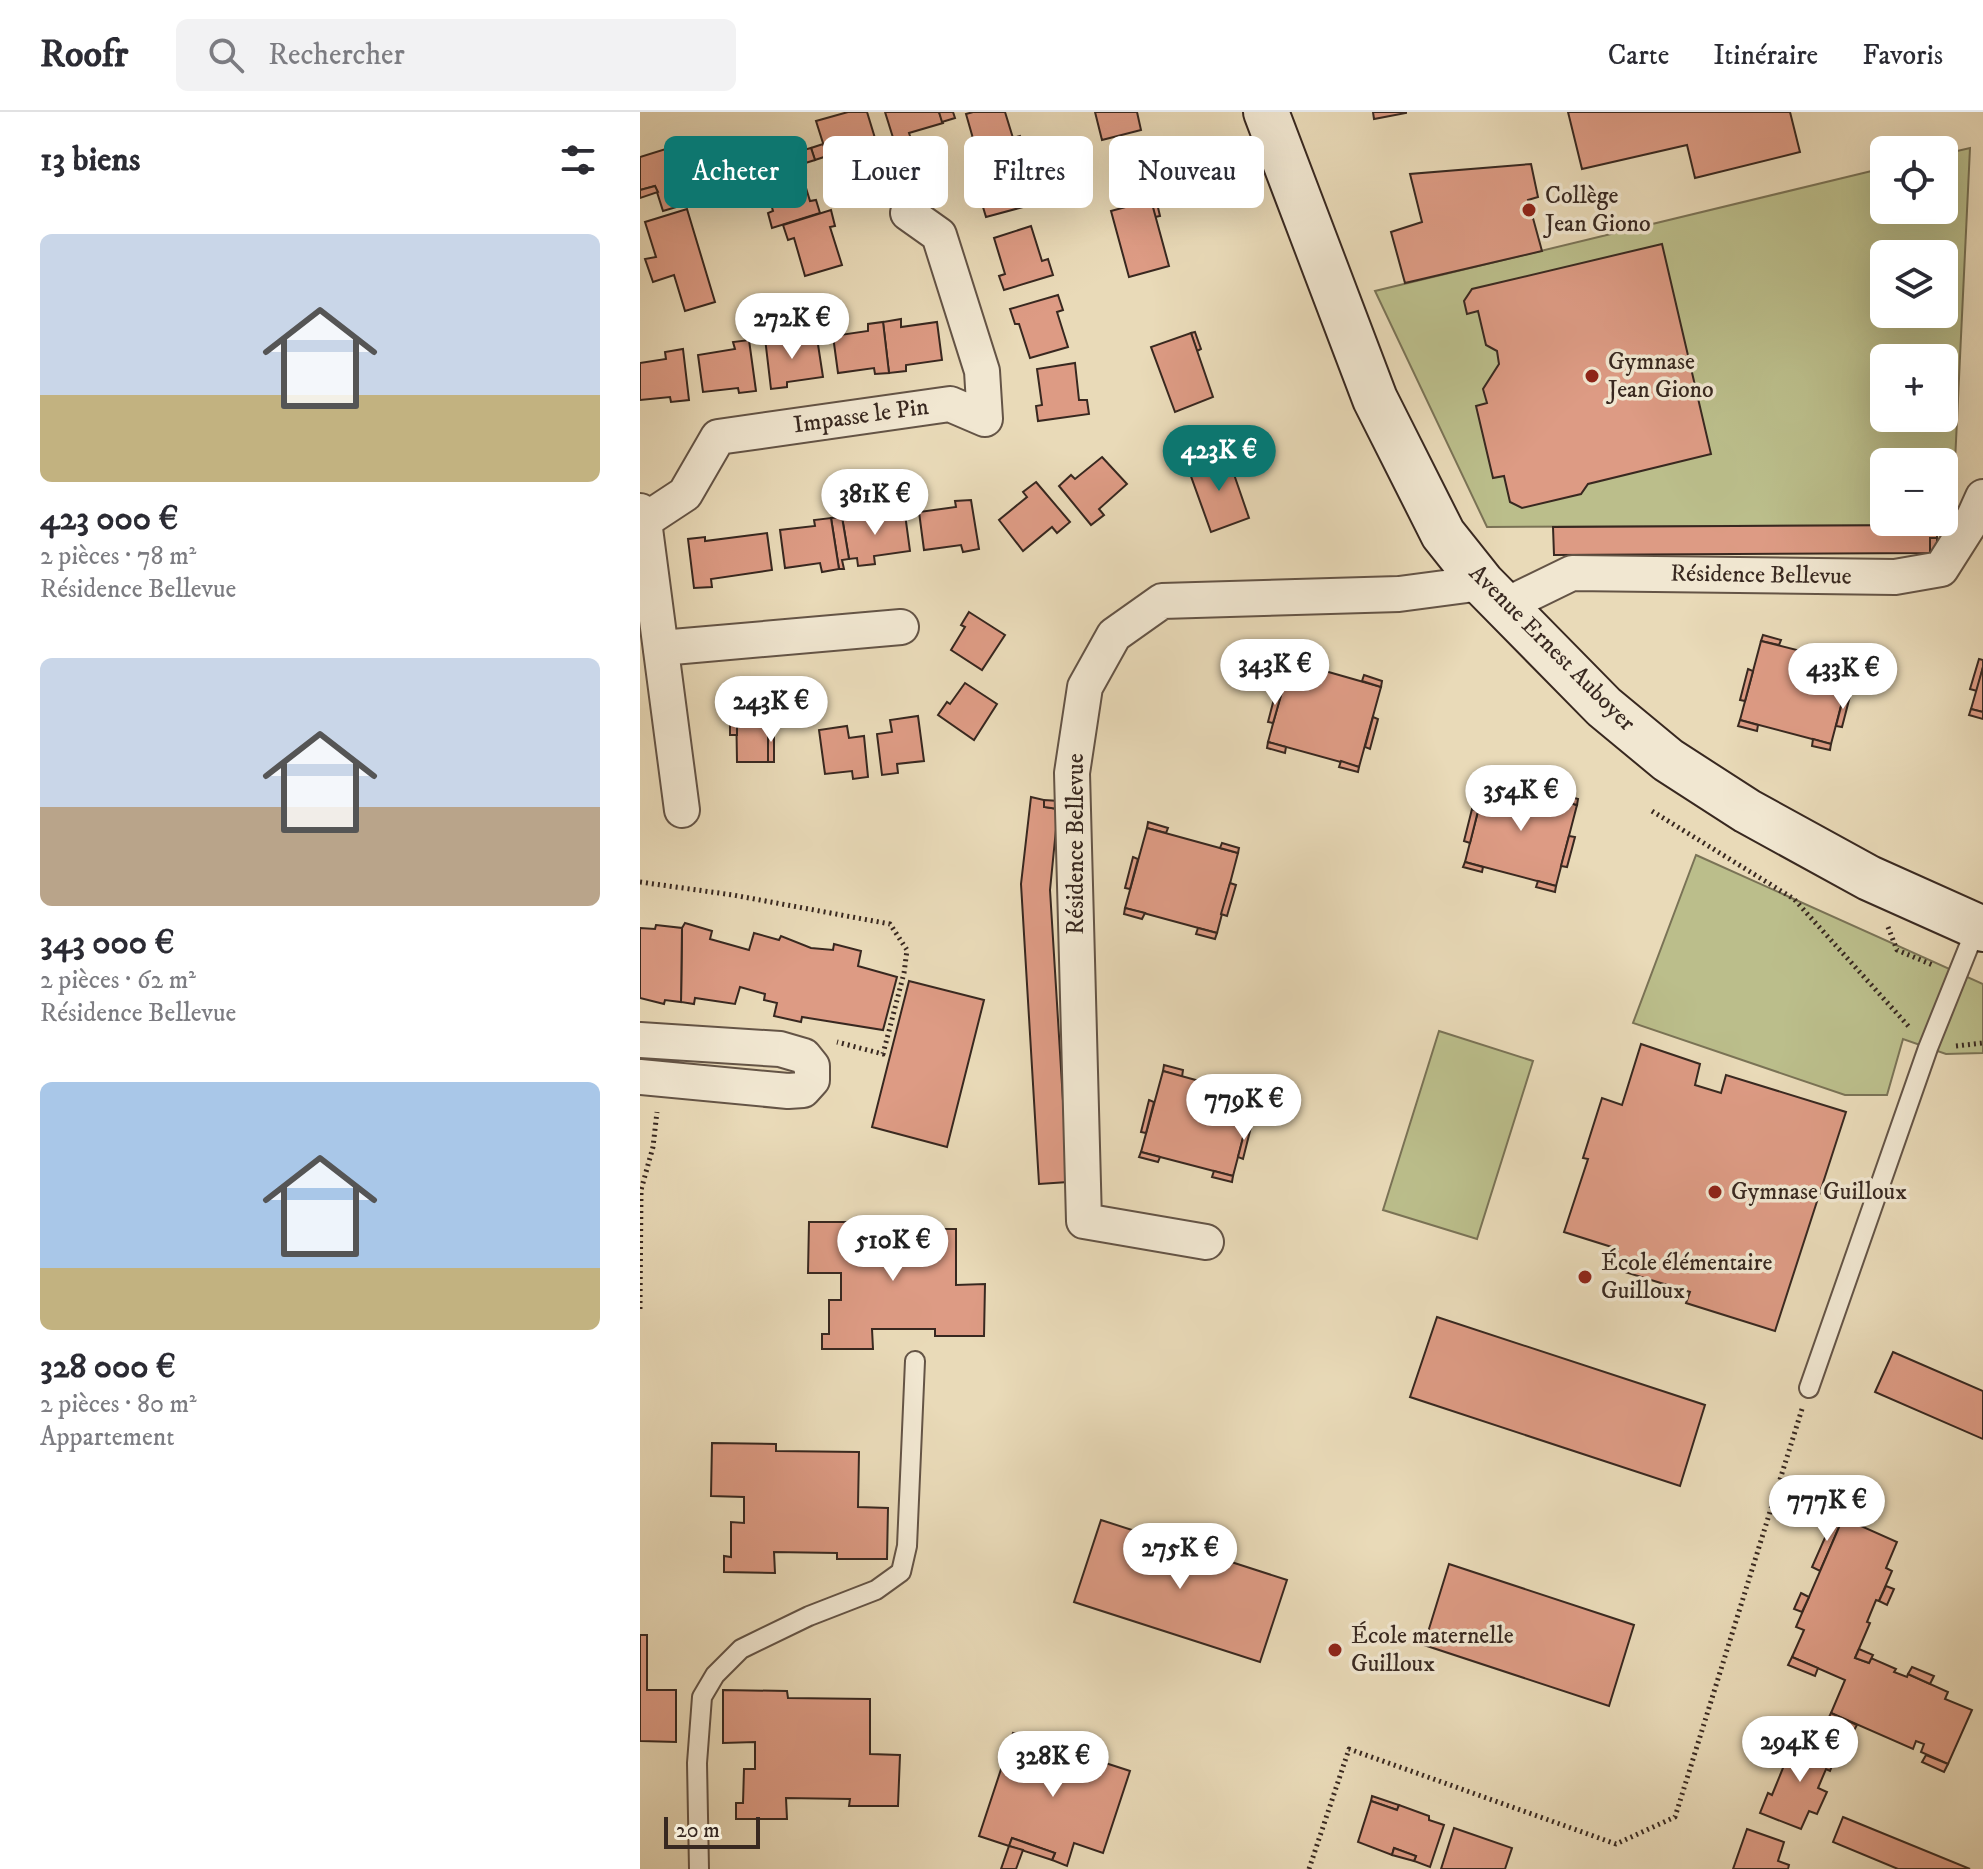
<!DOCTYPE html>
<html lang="fr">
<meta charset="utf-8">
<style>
:root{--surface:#fff;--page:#f2f2f3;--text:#2b2b33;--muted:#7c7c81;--line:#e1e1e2;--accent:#0f766e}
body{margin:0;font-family:"IM FELL DW Pica",serif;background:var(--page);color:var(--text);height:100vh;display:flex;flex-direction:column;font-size:30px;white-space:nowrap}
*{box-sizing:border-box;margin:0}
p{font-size:26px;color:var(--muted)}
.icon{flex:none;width:44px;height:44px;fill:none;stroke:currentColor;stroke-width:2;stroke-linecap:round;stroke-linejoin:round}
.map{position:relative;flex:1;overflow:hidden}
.drawer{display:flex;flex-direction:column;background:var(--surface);width:640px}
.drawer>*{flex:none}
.guide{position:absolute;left:24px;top:24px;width:760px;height:72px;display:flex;gap:16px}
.fabs{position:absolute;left:1230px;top:24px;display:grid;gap:16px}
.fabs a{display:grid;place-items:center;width:88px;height:88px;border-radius:12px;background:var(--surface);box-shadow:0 8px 32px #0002;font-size:40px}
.scale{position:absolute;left:24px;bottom:20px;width:96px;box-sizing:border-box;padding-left:8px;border:4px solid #382820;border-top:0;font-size:22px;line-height:28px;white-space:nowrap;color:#382820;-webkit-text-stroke:6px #f1e7d1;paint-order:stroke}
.price{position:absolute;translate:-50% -68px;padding:0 18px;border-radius:28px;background:#fff;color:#222;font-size:26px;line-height:52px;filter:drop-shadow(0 2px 4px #0008)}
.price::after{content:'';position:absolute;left:50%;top:48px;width:24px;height:18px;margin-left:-12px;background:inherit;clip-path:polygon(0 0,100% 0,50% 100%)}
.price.active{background:var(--accent);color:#fff}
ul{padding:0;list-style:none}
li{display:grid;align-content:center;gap:16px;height:424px;padding:0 40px}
li span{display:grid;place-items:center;height:248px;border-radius:12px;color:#555}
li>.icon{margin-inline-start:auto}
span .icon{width:144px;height:144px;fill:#fffc;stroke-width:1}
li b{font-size:34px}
h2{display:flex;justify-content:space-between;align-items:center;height:96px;padding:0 40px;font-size:34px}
.pill{padding:0 28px;border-radius:12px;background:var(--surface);box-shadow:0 8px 32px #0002;font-size:28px;line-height:72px}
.pill.active{background:var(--accent);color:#fff}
header{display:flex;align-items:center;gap:48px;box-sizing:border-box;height:112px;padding:0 40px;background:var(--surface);border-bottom:2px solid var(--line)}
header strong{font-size:38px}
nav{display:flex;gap:44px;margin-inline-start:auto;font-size:28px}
.search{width:560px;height:72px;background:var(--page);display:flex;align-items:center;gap:20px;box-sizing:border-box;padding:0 28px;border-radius:12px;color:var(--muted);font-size:30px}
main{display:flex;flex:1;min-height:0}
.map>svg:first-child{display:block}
.green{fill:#bbbe8b;stroke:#7a7356;stroke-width:2;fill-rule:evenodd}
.building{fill:#dd9b84;stroke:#382820;stroke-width:2}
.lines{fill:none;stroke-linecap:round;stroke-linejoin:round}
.lane-casing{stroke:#645446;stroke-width:22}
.street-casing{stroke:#645446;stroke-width:38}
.secondary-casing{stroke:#382820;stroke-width:48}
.path{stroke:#382820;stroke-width:5;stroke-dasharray:2 4;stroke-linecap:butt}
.lane{stroke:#f1e7d1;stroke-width:18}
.street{stroke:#f1e7d1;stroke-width:34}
.secondary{stroke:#f1e7d1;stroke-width:44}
.poi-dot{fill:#8f2418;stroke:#f1e7d1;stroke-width:3}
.labels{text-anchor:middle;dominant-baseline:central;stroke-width:7;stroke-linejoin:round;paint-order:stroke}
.poi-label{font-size:24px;fill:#382820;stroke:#f1e7d1;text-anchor:start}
.street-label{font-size:24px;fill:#382820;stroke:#f1e7d1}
</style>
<header>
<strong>Roofr</strong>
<div class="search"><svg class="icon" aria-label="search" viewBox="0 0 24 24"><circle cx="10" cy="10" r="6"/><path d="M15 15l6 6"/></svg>Rechercher</div>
<nav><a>Carte</a><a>Itinéraire</a><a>Favoris</a></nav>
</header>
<main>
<section class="drawer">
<h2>13 biens<svg class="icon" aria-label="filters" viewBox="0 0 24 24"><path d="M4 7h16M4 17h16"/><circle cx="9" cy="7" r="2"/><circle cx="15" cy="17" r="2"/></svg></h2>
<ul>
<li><span style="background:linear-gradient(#c9d6e8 65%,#c2b280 0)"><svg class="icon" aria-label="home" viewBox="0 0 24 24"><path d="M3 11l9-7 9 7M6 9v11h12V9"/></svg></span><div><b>423 000 €</b><p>2 pièces · 78 m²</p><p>Résidence Bellevue</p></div></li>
<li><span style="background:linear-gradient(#c9d6e8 60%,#b9a48a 0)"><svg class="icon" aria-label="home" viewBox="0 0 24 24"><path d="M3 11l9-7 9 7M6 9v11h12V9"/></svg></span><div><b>343 000 €</b><p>2 pièces · 62 m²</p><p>Résidence Bellevue</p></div></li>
<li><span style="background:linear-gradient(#a9c7e8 75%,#c2b280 0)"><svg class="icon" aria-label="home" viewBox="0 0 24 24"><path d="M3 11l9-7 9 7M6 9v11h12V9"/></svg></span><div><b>328 000 €</b><p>2 pièces · 80 m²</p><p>Appartement</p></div></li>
</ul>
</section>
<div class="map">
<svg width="1343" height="1757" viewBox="0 0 1343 1757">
<rect width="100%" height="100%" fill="#e9dab8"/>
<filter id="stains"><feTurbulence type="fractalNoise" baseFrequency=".0025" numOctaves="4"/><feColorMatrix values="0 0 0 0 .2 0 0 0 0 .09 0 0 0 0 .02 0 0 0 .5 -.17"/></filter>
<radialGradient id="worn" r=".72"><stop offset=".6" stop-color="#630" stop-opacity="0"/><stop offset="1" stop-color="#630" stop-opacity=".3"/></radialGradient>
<!-- green -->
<g class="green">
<path d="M1330,36L1312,413L847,415L735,179L1244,56V98H1304V42ZM1244,142H1304V202H1244ZM1244,246H1304V306H1244ZM1244,350H1304V410H1244Z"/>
<polygon points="1056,743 1343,872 1343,941 1306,942 1263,927 1247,983 1205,983 993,911"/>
<polygon points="799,919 893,949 837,1127 743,1098"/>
</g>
<!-- building -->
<g class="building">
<polygon points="208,0 227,0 238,36 224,41 221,37 188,47 176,9"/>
<polygon points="245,0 299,0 303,11 269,21 271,27 255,32"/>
<polygon points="299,0 313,0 315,6 302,10"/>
<polygon points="333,0 365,0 373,26 380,24 385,40 335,55 331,39 336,37 326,2"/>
<polygon points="455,0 497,0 501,18 462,28"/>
<polygon points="733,0 766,0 766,1 734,7"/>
<polygon points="928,0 1150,0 1160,40 1055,66 1047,33 942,57"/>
<polygon points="45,31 63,87 23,99 15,74 0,78 0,45"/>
<polygon points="183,32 187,44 175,48 171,36"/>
<polygon points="171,36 175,48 159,53 156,40"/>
<polygon points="375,43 380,58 373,59 383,95 346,105 336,72 331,73 326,57"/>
<polygon points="891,52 898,85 888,88 902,139 765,171 751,120 782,110 770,62"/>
<polygon points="159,53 170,89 176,88 180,101 132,116 128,101 133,99 123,64"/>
<polygon points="15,74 18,80 0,86 0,78"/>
<polygon points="516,87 520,104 515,105 511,88"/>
<polygon points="511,88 529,154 489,165 471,99"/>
<polygon points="47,97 75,190 45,199 34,163 13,170 5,147 16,145 5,110"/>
<polygon points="191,98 195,114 190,115 202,153 165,164 154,126 148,128 143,113"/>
<polygon points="391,114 402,149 408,147 413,163 364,178 359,164 365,162 354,126"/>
<polygon points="1022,132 1071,342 948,372 941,382 882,396 870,390 864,364 853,366 836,294 847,291 843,277 859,252 857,239 846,233 838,199 827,202 824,189 832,177"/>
<polygon points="418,183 423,198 417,200 428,235 390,246 379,212 375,212 370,197"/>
<polygon points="261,207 261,215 297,210 302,248 266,253 266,259 249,261 243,210"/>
<polygon points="243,210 249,261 235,262 234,256 198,261 193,224 228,219 228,212"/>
<polygon points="555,220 561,237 557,239 551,221"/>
<polygon points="551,221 573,285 535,300 511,235"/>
<polygon points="141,223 142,231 177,226 183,265 147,270 147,275 131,277 125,226"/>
<polygon points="109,228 116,279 99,281 98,276 63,280 58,243 95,237 93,230"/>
<polygon points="43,237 49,288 31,290 30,285 0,288 0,251 26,247 25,240"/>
<polygon points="435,251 439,288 447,288 449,302 398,309 396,294 402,293 397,257"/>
<polygon points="591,341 597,358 593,359 587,342"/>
<polygon points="587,342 609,406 571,420 548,356"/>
<polygon points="462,345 487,372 459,397 464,403 451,413 419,374 431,363 435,367"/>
<polygon points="396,370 430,410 417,421 412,415 383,439 359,408 387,385 383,380"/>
<polygon points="331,388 339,437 323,440 321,433 284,438 279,400 316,395 315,389"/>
<polygon points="229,401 230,406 265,402 270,439 234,444 235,452 218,454 217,446 209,447 202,405"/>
<polygon points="202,405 209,447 202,448 204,457 199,457 191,406"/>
<polygon points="191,406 199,457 182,460 180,451 145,456 140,418 175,414 174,408"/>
<polygon points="1297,413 1297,426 1290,426 1290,441 914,443 913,415"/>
<polygon points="127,421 132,458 71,467 72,475 54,476 48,427 65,425 65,429"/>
<rect x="1290" y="426" width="7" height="15"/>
<polygon points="329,500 365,523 342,558 311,538 325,515 321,513"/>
<polygon points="1123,523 1141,528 1139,533 1121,529"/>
<polygon points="1121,529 1212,552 1191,632 1100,608"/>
<polygon points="1197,542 1214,547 1212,552 1195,548"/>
<polygon points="651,545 669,549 668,554 650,549"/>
<polygon points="1339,547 1343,548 1343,555 1337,579 1330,577"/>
<polygon points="650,549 741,575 719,655 628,630"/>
<polygon points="1343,555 1343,600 1331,597"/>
<polygon points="1108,557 1113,559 1105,589 1100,588"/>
<polygon points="724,563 742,569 741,575 722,569"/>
<polygon points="325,571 357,592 334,628 298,603 307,590 310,592"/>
<polygon points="636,579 642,580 633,611 628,610"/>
<polygon points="1204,583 1210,584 1202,615 1196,614"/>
<polygon points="96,587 133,588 134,615 128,614 128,650 97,650"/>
<polygon points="1331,597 1343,600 1343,607 1329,603"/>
<polygon points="278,604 284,649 257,652 258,661 242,663 237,622 252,620 250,608"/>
<rect x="90" y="605" width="7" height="18"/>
<polygon points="733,605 738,607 730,637 725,635"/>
<polygon points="1100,608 1118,613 1117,619 1098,614"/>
<polygon points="128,614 134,615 134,650 128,650"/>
<polygon points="207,614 209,626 224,624 228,665 213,667 212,659 185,662 179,618"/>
<polygon points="1173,627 1191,632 1190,638 1172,634"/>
<polygon points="628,630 646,635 645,641 627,636"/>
<polygon points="701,649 719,655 718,660 699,655"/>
<polygon points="848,662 866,667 865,673 846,668"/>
<polygon points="846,668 937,693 916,774 825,750"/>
<polygon points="920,682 938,687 937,693 918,688"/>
<polygon points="391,685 404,688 404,695 418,697 410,778 428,1070 399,1072 381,772"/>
<polygon points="404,688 419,689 418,697 404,695"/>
<polygon points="832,697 838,699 830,731 824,729"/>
<polygon points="508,710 528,716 526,721 507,716"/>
<polygon points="507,716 598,741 577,821 485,796"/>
<polygon points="929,724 935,725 927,755 921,754"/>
<polygon points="582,731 599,736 598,741 580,736"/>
<polygon points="493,745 498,747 490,777 485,776"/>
<polygon points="825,750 843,755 842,760 823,755"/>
<polygon points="898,769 916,774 915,780 896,775"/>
<polygon points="590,771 596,773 587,804 581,802"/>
<polygon points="485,796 505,801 502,807 484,802"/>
<polygon points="45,811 72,819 70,827 109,838 114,821 139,828 141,824 171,836 193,838 194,832 221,839 218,854 257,865 243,918 162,905 161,910 134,904 137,891 124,888 125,882 100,875 95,892 55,886 54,892 41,890 42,816"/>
<polygon points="16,813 42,816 41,890 25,888 24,892 0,886 0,816 15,817"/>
<polygon points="558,816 577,821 575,827 556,822"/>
<polygon points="269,869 344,888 307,1035 232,1015"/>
<polygon points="1001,932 1060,952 1055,973 1081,981 1086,963 1206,1000 1135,1219 1046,1191 1050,1180 972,1156 978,1137 924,1120 948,1047 943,1046 962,986 982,993"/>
<polygon points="524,953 543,958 542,965 523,959"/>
<polygon points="523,959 614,984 593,1064 501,1040"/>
<polygon points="597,972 615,977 614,984 595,979"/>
<polygon points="509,988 514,990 506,1021 501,1020"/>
<polygon points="606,1014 611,1015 603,1047 598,1045"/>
<polygon points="501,1040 520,1045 518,1050 499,1045"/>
<polygon points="574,1059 593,1064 592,1070 572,1065"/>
<polygon points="169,1110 233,1110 233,1117 316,1117 316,1173 345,1172 344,1224 295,1224 295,1217 232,1217 233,1237 182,1237 182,1222 189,1222 189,1188 201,1188 201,1161 168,1161"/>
<polygon points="797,1205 1065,1293 1040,1374 770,1285"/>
<polygon points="1253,1240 1343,1279 1343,1327 1235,1280"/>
<polygon points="72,1331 136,1332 136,1339 219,1340 218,1395 248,1396 247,1447 197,1447 197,1441 134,1440 135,1461 84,1460 84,1444 91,1445 91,1410 104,1411 104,1385 71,1384"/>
<polygon points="1195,1403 1203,1406 1180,1459 1172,1455"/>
<polygon points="1203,1406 1257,1430 1246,1456 1252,1459 1239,1489 1236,1488 1227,1510 1230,1511 1215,1546 1229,1551 1231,1546 1256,1557 1254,1560 1267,1565 1268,1562 1308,1580 1305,1587 1332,1598 1308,1652 1281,1640 1284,1632 1276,1629 1273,1637 1191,1601 1205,1568 1152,1545 1164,1518 1156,1515"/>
<polygon points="461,1408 647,1468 620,1550 434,1490"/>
<polygon points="809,1452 994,1513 969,1594 784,1533"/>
<polygon points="1246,1474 1254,1477 1247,1493 1239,1489"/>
<polygon points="1161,1481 1169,1485 1162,1500 1154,1497"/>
<polygon points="0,1523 7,1523 7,1578 36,1578 36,1630 0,1629"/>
<polygon points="1219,1537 1233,1543 1229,1551 1215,1546"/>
<polygon points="1152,1545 1178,1556 1175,1564 1148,1553"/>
<polygon points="1272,1555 1294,1564 1290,1572 1268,1562"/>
<polygon points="83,1578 147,1579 148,1586 230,1587 230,1642 260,1643 258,1694 209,1694 210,1687 146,1686 147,1707 96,1707 96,1691 103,1691 104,1657 115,1657 115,1630 83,1631"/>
<polygon points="1191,1601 1217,1613 1213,1620 1187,1609"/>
<polygon points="373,1621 490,1659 463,1741 434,1731 427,1754 412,1748 415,1741 372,1726 369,1734 339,1724"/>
<polygon points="1156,1624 1198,1640 1190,1659 1186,1657 1178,1676 1187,1680 1177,1702 1169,1699 1161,1717 1120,1701 1128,1681 1132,1683"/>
<polygon points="1286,1643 1308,1652 1304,1660 1282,1650"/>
<polygon points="732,1684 759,1693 757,1698 731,1689"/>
<polygon points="731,1689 757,1698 759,1693 789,1704 789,1708 804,1713 790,1755 774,1749 776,1744 754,1736 752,1743 718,1730"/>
<polygon points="1203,1705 1330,1757 1258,1757 1193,1730"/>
<polygon points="814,1716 872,1736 865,1757 801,1757"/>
<polygon points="1107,1717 1144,1730 1138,1749 1149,1753 1148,1757 1093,1757"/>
<polygon points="372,1726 415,1741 412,1748 369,1734"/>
<polygon points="369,1734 383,1738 376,1757 361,1757"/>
<polygon points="754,1736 776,1744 774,1749 752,1743"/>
</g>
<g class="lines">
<!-- lane casing -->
<g class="lane-casing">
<g id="lane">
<polyline points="1169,1276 1288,936 1337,814"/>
<polyline points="59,1757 57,1651 62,1585 75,1563 101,1537 169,1504 236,1478 261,1460 267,1434 275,1249"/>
</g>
</g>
<!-- street casing -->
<g class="street-casing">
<g id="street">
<polyline points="0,399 4,409 45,382 78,325 310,292 345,307 342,259 299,123 268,101"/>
<polyline points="0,410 4,409 42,698"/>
<polyline points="864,494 932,461 1255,465 1301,457 1334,405 1343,385"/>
<polyline points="21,536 261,515"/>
<polyline points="0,928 140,937 164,944 172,954 172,968 163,978 148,979 0,965"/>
<polyline points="566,1130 444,1109 432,661 445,575 474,523 522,489 759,482 842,471"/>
</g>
</g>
<!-- secondary casing -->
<g class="secondary-casing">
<polyline id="secondary" points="626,0 735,287 803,422 842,471 964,595 1028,648 1107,699 1229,766 1343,817"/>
</g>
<!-- path -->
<g class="path">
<polyline points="1012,699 1154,787 1271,917"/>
<polyline points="0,770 93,783 250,812 267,838 264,861 243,942 197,930"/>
<polyline points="1248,815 1257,838 1295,854"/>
<polyline points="1316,934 1343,931"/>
<polyline points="0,1197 1,1078 13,1035 17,1000"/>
<polyline points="669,1757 709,1637 976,1732 1035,1705 1162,1297"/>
</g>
<!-- lane -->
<use href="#lane" class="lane"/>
<!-- street -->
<use href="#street" class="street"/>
<!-- secondary -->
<use href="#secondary" class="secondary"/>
</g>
<!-- markers -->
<g class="poi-dot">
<circle cx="889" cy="98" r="8"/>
<circle cx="952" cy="264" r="8"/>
<circle cx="1075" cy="1080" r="8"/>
<circle cx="945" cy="1165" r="8"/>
<circle cx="695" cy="1538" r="8"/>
</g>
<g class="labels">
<!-- poi labels -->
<g class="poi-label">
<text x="905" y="84">Collège<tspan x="905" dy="28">Jean Giono</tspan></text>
<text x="968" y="250">Gymnase<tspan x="968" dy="28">Jean Giono</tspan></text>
<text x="1091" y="1080">Gymnase Guilloux</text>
<text x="961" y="1151">École élémentaire<tspan x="961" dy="28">Guilloux</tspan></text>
<text x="711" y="1524">École maternelle<tspan x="711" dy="28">Guilloux</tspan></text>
</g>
<!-- street labels -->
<g class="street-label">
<text transform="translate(221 304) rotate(-8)">Impasse le Pin</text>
<text transform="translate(1121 463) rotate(1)">Résidence Bellevue</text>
<text transform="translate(912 536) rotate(45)">Avenue Ernest Auboyer</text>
<text transform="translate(436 732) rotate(-90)">Résidence Bellevue</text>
</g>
</g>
<rect width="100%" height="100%" filter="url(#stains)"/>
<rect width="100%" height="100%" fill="url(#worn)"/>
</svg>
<div class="fabs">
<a><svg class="icon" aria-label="locate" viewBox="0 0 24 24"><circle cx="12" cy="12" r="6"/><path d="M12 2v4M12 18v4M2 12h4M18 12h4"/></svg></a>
<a><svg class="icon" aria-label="layers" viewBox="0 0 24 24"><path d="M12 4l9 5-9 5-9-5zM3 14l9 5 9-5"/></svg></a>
<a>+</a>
<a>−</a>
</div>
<div class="scale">20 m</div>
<b class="price" style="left:152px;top:249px">272K €</b>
<b class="price active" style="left:579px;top:381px">423K €</b>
<b class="price" style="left:235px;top:425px">381K €</b>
<b class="price" style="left:635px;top:595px">343K €</b>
<b class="price" style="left:1203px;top:599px">433K €</b>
<b class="price" style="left:131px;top:632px">243K €</b>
<b class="price" style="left:881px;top:721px">354K €</b>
<b class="price" style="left:604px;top:1030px">779K €</b>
<b class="price" style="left:253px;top:1171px">510K €</b>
<b class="price" style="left:1187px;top:1431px">777K €</b>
<b class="price" style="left:540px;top:1479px">275K €</b>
<b class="price" style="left:1160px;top:1672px">294K €</b>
<b class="price" style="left:413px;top:1687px">328K €</b>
<div class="guide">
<a class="pill active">Acheter</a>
<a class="pill">Louer</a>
<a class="pill">Filtres</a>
<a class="pill">Nouveau</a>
</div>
</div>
</main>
